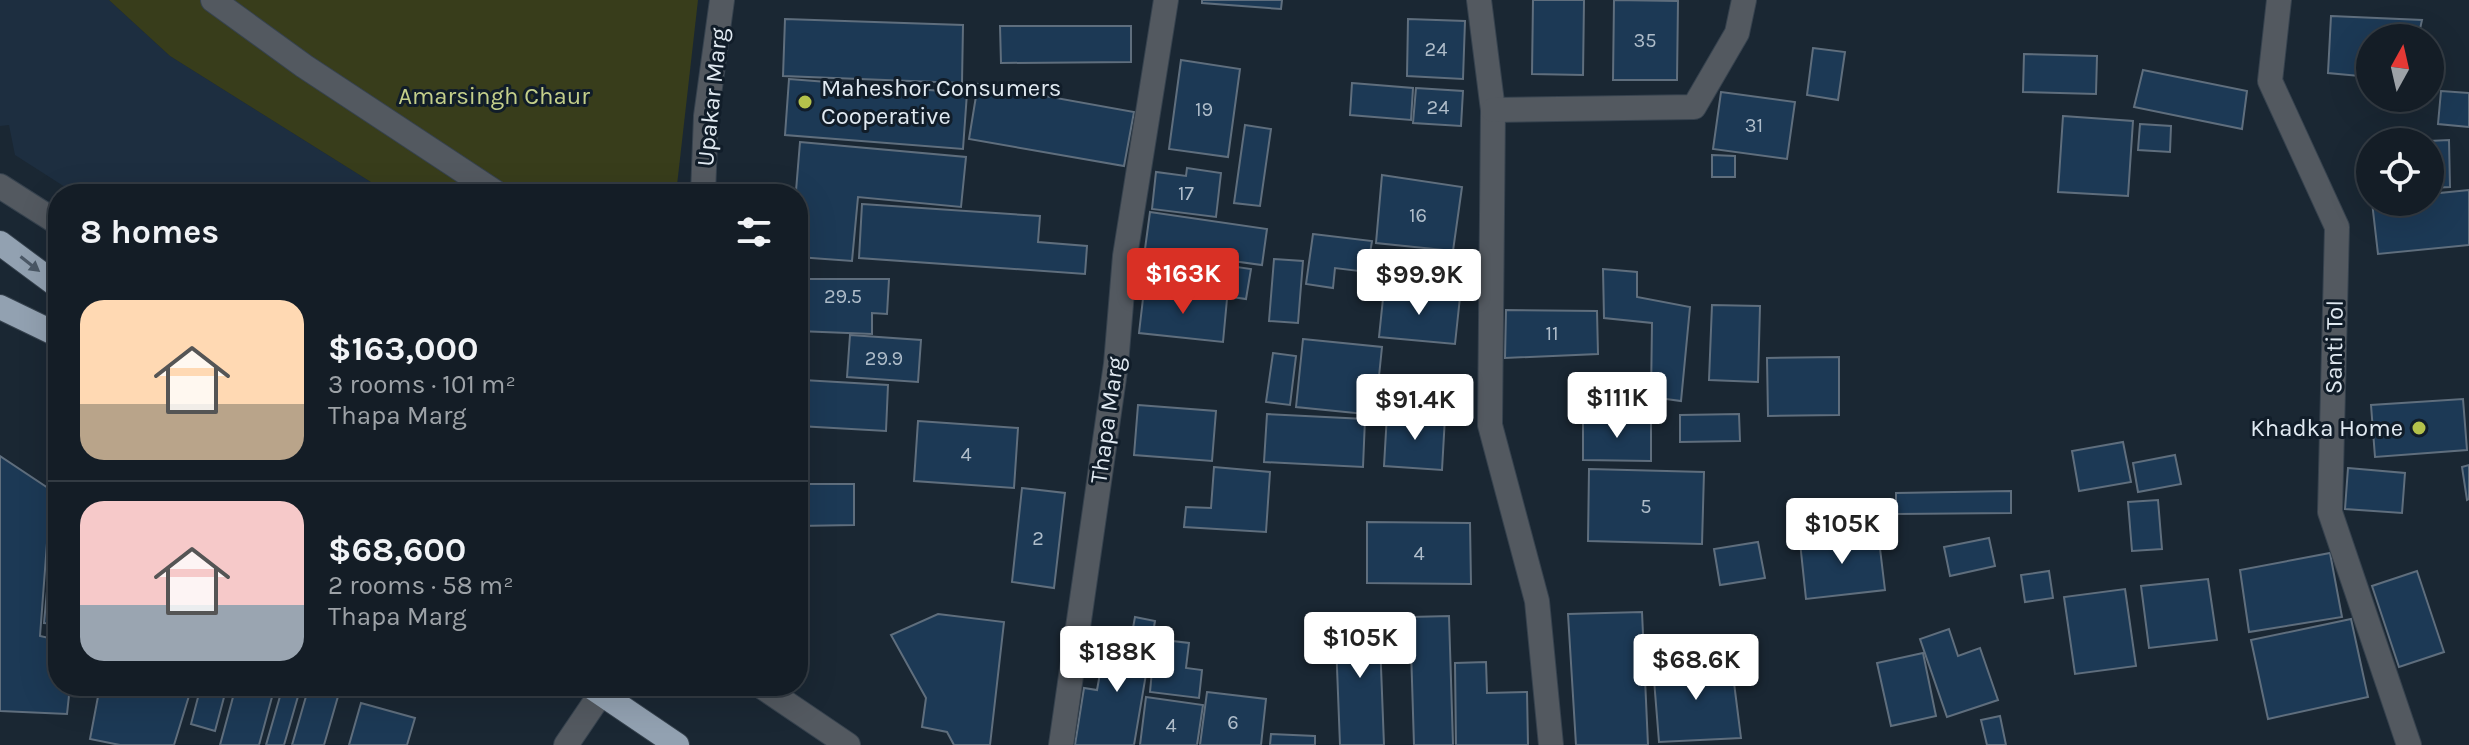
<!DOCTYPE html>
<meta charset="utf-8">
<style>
:root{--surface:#141d26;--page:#212a32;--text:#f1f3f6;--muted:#9da2a7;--line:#333b43;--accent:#d93025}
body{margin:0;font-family:Karla,sans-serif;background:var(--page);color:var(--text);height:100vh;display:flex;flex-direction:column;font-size:30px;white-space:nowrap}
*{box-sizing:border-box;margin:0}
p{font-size:26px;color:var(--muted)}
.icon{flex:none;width:44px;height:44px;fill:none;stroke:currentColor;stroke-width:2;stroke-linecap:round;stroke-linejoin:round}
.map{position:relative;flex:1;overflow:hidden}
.drawer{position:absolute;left:48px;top:184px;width:760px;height:512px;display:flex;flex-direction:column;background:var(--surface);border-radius:32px;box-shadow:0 8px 32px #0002,0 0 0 2px var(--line)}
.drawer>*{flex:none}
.needle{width:52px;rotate:8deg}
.fabs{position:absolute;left:2356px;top:24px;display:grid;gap:16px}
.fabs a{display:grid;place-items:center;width:88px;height:88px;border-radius:50%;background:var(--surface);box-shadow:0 8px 32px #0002,0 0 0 2px var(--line);font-size:40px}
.price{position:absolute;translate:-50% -68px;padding:0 18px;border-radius:8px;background:#fff;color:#222;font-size:26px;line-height:52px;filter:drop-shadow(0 2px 4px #0008)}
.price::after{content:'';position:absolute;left:50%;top:48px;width:24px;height:18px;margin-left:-12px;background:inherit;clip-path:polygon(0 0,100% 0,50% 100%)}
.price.selected{background:var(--accent);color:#fff}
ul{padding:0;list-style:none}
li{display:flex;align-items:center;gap:24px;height:200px;padding:0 32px}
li+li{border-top:2px solid var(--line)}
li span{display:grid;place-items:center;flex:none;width:224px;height:160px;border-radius:24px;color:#555}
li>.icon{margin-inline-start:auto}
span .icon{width:96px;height:96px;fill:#fffc;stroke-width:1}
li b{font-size:34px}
h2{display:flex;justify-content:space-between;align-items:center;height:96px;padding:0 32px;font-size:34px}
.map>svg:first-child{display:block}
.built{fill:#1d2e40}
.green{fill:#383d1b}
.building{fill:#1c3955;stroke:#5f6e7d;stroke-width:2}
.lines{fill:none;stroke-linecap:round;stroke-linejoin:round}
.minor-casing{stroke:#36424e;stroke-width:26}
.highway-casing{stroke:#36424e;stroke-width:26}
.minor{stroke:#535960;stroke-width:24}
.highway{stroke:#92a1b1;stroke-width:24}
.oneway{fill:#4b5866}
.poi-dot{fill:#b4c24b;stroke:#111d29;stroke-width:3}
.labels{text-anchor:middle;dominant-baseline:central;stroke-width:6;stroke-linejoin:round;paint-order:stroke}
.number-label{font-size:20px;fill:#afbdca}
.poi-label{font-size:24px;fill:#e0e9f1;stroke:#111d29;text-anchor:start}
.park-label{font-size:24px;fill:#c4cf8a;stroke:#111d29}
.street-label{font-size:24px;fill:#e0e9f1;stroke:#111d29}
</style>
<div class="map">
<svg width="2469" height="745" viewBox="0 0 2469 745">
<rect width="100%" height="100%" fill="#1a2733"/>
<!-- built -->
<polygon class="built" points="0,0 109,0 170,56 390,194 76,194 15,155 9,125 0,126"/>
<!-- green -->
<polygon class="green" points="109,0 698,0 676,194 390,194 170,56"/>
<!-- building -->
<g class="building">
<polygon points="1202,0 1282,0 1281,9 1202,3"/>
<polygon points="1533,0 1584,0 1583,75 1532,74"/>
<polygon points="1614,0 1678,1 1677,80 1613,80"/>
<polygon points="2331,16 2422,20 2418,38 2370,38 2370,77 2328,73"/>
<polygon points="785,19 963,25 962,83 783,76"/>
<polygon points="1408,19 1465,21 1463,79 1407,76"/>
<polygon points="1000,26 1131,26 1131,62 1001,63"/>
<polygon points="1813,48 1845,52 1838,100 1807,95"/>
<polygon points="2024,54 2097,56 2096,94 2023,92"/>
<polygon points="1181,60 1240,69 1228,157 1169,149"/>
<polygon points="2143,70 2247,91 2242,129 2134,107"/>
<polygon points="789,79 967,93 963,149 785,135"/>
<polygon points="1352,83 1413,88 1411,120 1350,115"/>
<polygon points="978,84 1134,112 1124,166 969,139"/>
<polygon points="1416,88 1463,91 1461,126 1413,123"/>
<polygon points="2441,91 2469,93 2469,127 2438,124"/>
<polygon points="1721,92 1795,102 1787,159 1713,149"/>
<polygon points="2063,116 2133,121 2128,196 2058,192"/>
<polygon points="2140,124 2171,126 2170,152 2138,150"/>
<polygon points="1245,125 1271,129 1260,206 1234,203"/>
<polygon points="2449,140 2450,187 2430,188 2430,142 2407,142"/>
<polygon points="800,142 966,157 961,207 858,197 852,261 798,257 796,191"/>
<polygon points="1712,155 1735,156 1735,177 1712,177"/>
<polygon points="1187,168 1221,173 1216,217 1152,209 1156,172 1186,176"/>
<polygon points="1382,175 1462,187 1453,251 1376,243"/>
<polygon points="2469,190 2469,245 2378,254 2372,202 2430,202 2430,194"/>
<polygon points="862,204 1040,216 1038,242 1087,246 1085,274 859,258"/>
<polygon points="1150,212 1267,229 1262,265 1145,249"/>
<polygon points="1313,234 1372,241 1367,272 1335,268 1333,288 1306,284"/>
<polygon points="1147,254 1251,269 1246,299 1143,284"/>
<polygon points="1274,259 1303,261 1298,323 1269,321"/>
<polygon points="1603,269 1637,272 1637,297 1690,307 1681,401 1651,397 1652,323 1604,318"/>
<polygon points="798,279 889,279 887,314 872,313 872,334 798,331"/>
<polygon points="1384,289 1460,297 1455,344 1379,337"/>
<polygon points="1144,290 1227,299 1223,342 1139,333"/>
<polygon points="1712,305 1760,306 1758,382 1709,380"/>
<polygon points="1506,310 1597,311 1598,354 1505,358"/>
<polygon points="850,335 921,340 918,382 847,377"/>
<polygon points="1303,339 1382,347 1375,415 1296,407"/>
<polygon points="1273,353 1296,356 1290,405 1266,402"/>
<polygon points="1839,357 1839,415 1768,416 1767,358"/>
<polygon points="803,380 888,385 886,431 799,426"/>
<polygon points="2463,399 2467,450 2375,457 2371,405"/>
<polygon points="1138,405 1216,411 1212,461 1134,455"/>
<polygon points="1267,414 1365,419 1363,467 1264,462"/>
<polygon points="1387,414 1445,417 1442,470 1384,466"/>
<polygon points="1739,414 1740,441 1680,442 1680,415"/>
<polygon points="1583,419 1651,419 1651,461 1583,460"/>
<polygon points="918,421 1018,428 1014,488 914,481"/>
<polygon points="2123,442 2131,482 2079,491 2072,451"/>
<polygon points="2175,455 2181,484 2138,492 2133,463"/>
<polygon points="0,456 51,490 40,636 58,640 58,686 70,686 67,714 0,711"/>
<polygon points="2469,465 2469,499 2467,500 2462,467"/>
<polygon points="1214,467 1270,472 1266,532 1184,527 1186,507 1211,508"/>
<polygon points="2348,468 2405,473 2402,513 2345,509"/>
<polygon points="1589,469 1704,472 1702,544 1588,541"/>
<polygon points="798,484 854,484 854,525 798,526"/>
<polygon points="1022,488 1065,493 1054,588 1012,582"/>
<polygon points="2011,491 2011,513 1896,514 1896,493"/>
<polygon points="2158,500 2162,549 2132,551 2128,502"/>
<polygon points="54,517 58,517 58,624 44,623"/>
<polygon points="1367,522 1470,523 1471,584 1367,583"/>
<polygon points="1878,532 1885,590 1806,599 1800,542"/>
<polygon points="1989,538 1995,566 1950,576 1944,547"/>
<polygon points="1758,542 1765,578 1720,585 1714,549"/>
<polygon points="2330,553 2342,617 2249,632 2240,570"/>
<polygon points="2049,571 2053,598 2025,602 2021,575"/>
<polygon points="2417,571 2444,652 2399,667 2372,586"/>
<polygon points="2208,579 2217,640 2149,648 2141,586"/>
<polygon points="2125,589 2136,666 2075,674 2064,597"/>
<polygon points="1642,612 1648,745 1576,745 1568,614"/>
<polygon points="938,614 1004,622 990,745 954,745 947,732 922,727 926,698 891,635"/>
<polygon points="1379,615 1384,745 1340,745 1335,616"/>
<polygon points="1449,616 1453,745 1414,745 1410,617"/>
<polygon points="1135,617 1155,621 1134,745 1075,745 1084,688 1097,690 1103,657 1127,661"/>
<polygon points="2351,619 2368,697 2268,719 2251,640"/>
<polygon points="1949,629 1958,656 1980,648 1998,700 1947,717 1920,639"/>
<polygon points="1155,639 1189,643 1186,668 1202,670 1199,698 1150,692"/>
<polygon points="1923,653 1936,716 1891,726 1877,663"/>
<polygon points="1731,659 1741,738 1659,742 1653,667"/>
<polygon points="1486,662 1487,693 1527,692 1528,745 1456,745 1455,663"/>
<polygon points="100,686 192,686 174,745 120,745 90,739"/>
<polygon points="201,686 227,686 215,731 191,724"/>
<polygon points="236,686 275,686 259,745 220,745"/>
<polygon points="283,686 301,686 284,745 266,745"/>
<polygon points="309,686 341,686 324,745 292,745"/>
<polygon points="1207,692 1266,699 1261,745 1200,745"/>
<polygon points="1146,697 1203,705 1197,745 1140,745"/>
<polygon points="361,703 415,718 407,745 349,745"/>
<polygon points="2000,716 2006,745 1987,745 1981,720"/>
<polygon points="1271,734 1315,736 1315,745 1270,745"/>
</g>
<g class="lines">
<!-- minor casing -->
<g class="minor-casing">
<g id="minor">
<polyline points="213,0 304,66 498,194"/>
<polyline points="1479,0 1493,110 1490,425 1537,601 1551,745"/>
<polyline points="2279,0 2270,81 2337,227 2330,512 2409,745"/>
<polyline points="1493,110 1694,107 1737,33 1744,0"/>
<polyline points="0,186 58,223"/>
<polyline points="703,194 706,116 722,0"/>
<polyline points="761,686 848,745"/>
<polyline points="566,745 606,686"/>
<polyline points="1061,745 1116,364 1125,256 1166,0"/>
</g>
</g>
<!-- highway casing -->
<g class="highway-casing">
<g id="highway">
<polyline points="0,243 58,286"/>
<polyline points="0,307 58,335"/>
<polyline points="590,686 677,745"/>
</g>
</g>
<!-- minor -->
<use href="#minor" class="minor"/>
<!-- highway -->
<use href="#highway" class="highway"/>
</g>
<!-- one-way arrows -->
<defs><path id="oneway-solid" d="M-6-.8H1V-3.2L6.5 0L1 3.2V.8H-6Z" transform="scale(2)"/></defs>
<use class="oneway" href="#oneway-solid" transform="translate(30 264) rotate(38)"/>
<!-- markers -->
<g class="poi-dot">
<circle cx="805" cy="102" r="8"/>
<circle cx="2419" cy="428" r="8"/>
</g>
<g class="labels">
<!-- number labels -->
<g class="number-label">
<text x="1645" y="40">35</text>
<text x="1436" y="49">24</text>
<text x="1438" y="107">24</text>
<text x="1204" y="109">19</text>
<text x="1754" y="125">31</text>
<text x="1186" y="193">17</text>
<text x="1418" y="215">16</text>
<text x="843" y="296">29.5</text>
<text x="1552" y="333">11</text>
<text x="884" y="358">29.9</text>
<text x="966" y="454">4</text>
<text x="1646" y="506">5</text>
<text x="1038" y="538">2</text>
<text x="1419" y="553">4</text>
<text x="1233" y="722">6</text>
<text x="1171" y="725">4</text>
</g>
<!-- poi labels -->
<g class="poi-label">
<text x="821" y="88">Maheshor Consumers<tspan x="821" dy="28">Cooperative</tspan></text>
<text x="2403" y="428" text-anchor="end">Khadka Home</text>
</g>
<!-- park labels -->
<g class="park-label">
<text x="494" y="96">Amarsingh Chaur</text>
</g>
<!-- street labels -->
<g class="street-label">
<text transform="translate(712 97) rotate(-84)">Upakar Marg</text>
<text transform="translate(2334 347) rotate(-89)">Santi Tol</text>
<text transform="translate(1107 420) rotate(-82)">Thapa Marg</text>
</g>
</g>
</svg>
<div class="fabs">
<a><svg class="needle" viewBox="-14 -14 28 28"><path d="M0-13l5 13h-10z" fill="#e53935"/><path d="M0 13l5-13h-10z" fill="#9da2a7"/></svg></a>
<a><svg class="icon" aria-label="locate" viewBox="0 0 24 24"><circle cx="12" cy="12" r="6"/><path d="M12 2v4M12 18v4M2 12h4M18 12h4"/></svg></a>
</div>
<b class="price selected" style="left:1183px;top:316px">$163K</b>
<b class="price" style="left:1419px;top:317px">$99.9K</b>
<b class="price" style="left:1617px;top:440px">$111K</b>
<b class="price" style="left:1415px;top:442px">$91.4K</b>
<b class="price" style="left:1842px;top:566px">$105K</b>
<b class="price" style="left:1360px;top:680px">$105K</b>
<b class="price" style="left:1117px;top:694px">$188K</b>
<b class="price" style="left:1696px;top:702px">$68.6K</b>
<section class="drawer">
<h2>8 homes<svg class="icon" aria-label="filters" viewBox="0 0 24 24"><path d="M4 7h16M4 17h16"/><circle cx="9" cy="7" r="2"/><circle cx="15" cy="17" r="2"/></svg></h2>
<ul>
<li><span style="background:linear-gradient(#ffd9b3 65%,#b9a48a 0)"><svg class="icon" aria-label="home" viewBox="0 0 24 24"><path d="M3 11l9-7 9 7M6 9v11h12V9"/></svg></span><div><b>$163,000</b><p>3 rooms · 101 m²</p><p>Thapa Marg</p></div></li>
<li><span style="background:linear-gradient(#f6c9c9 65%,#9aa5b1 0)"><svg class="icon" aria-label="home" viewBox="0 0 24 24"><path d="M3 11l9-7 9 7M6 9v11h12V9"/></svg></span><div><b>$68,600</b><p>2 rooms · 58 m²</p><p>Thapa Marg</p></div></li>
</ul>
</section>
</div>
